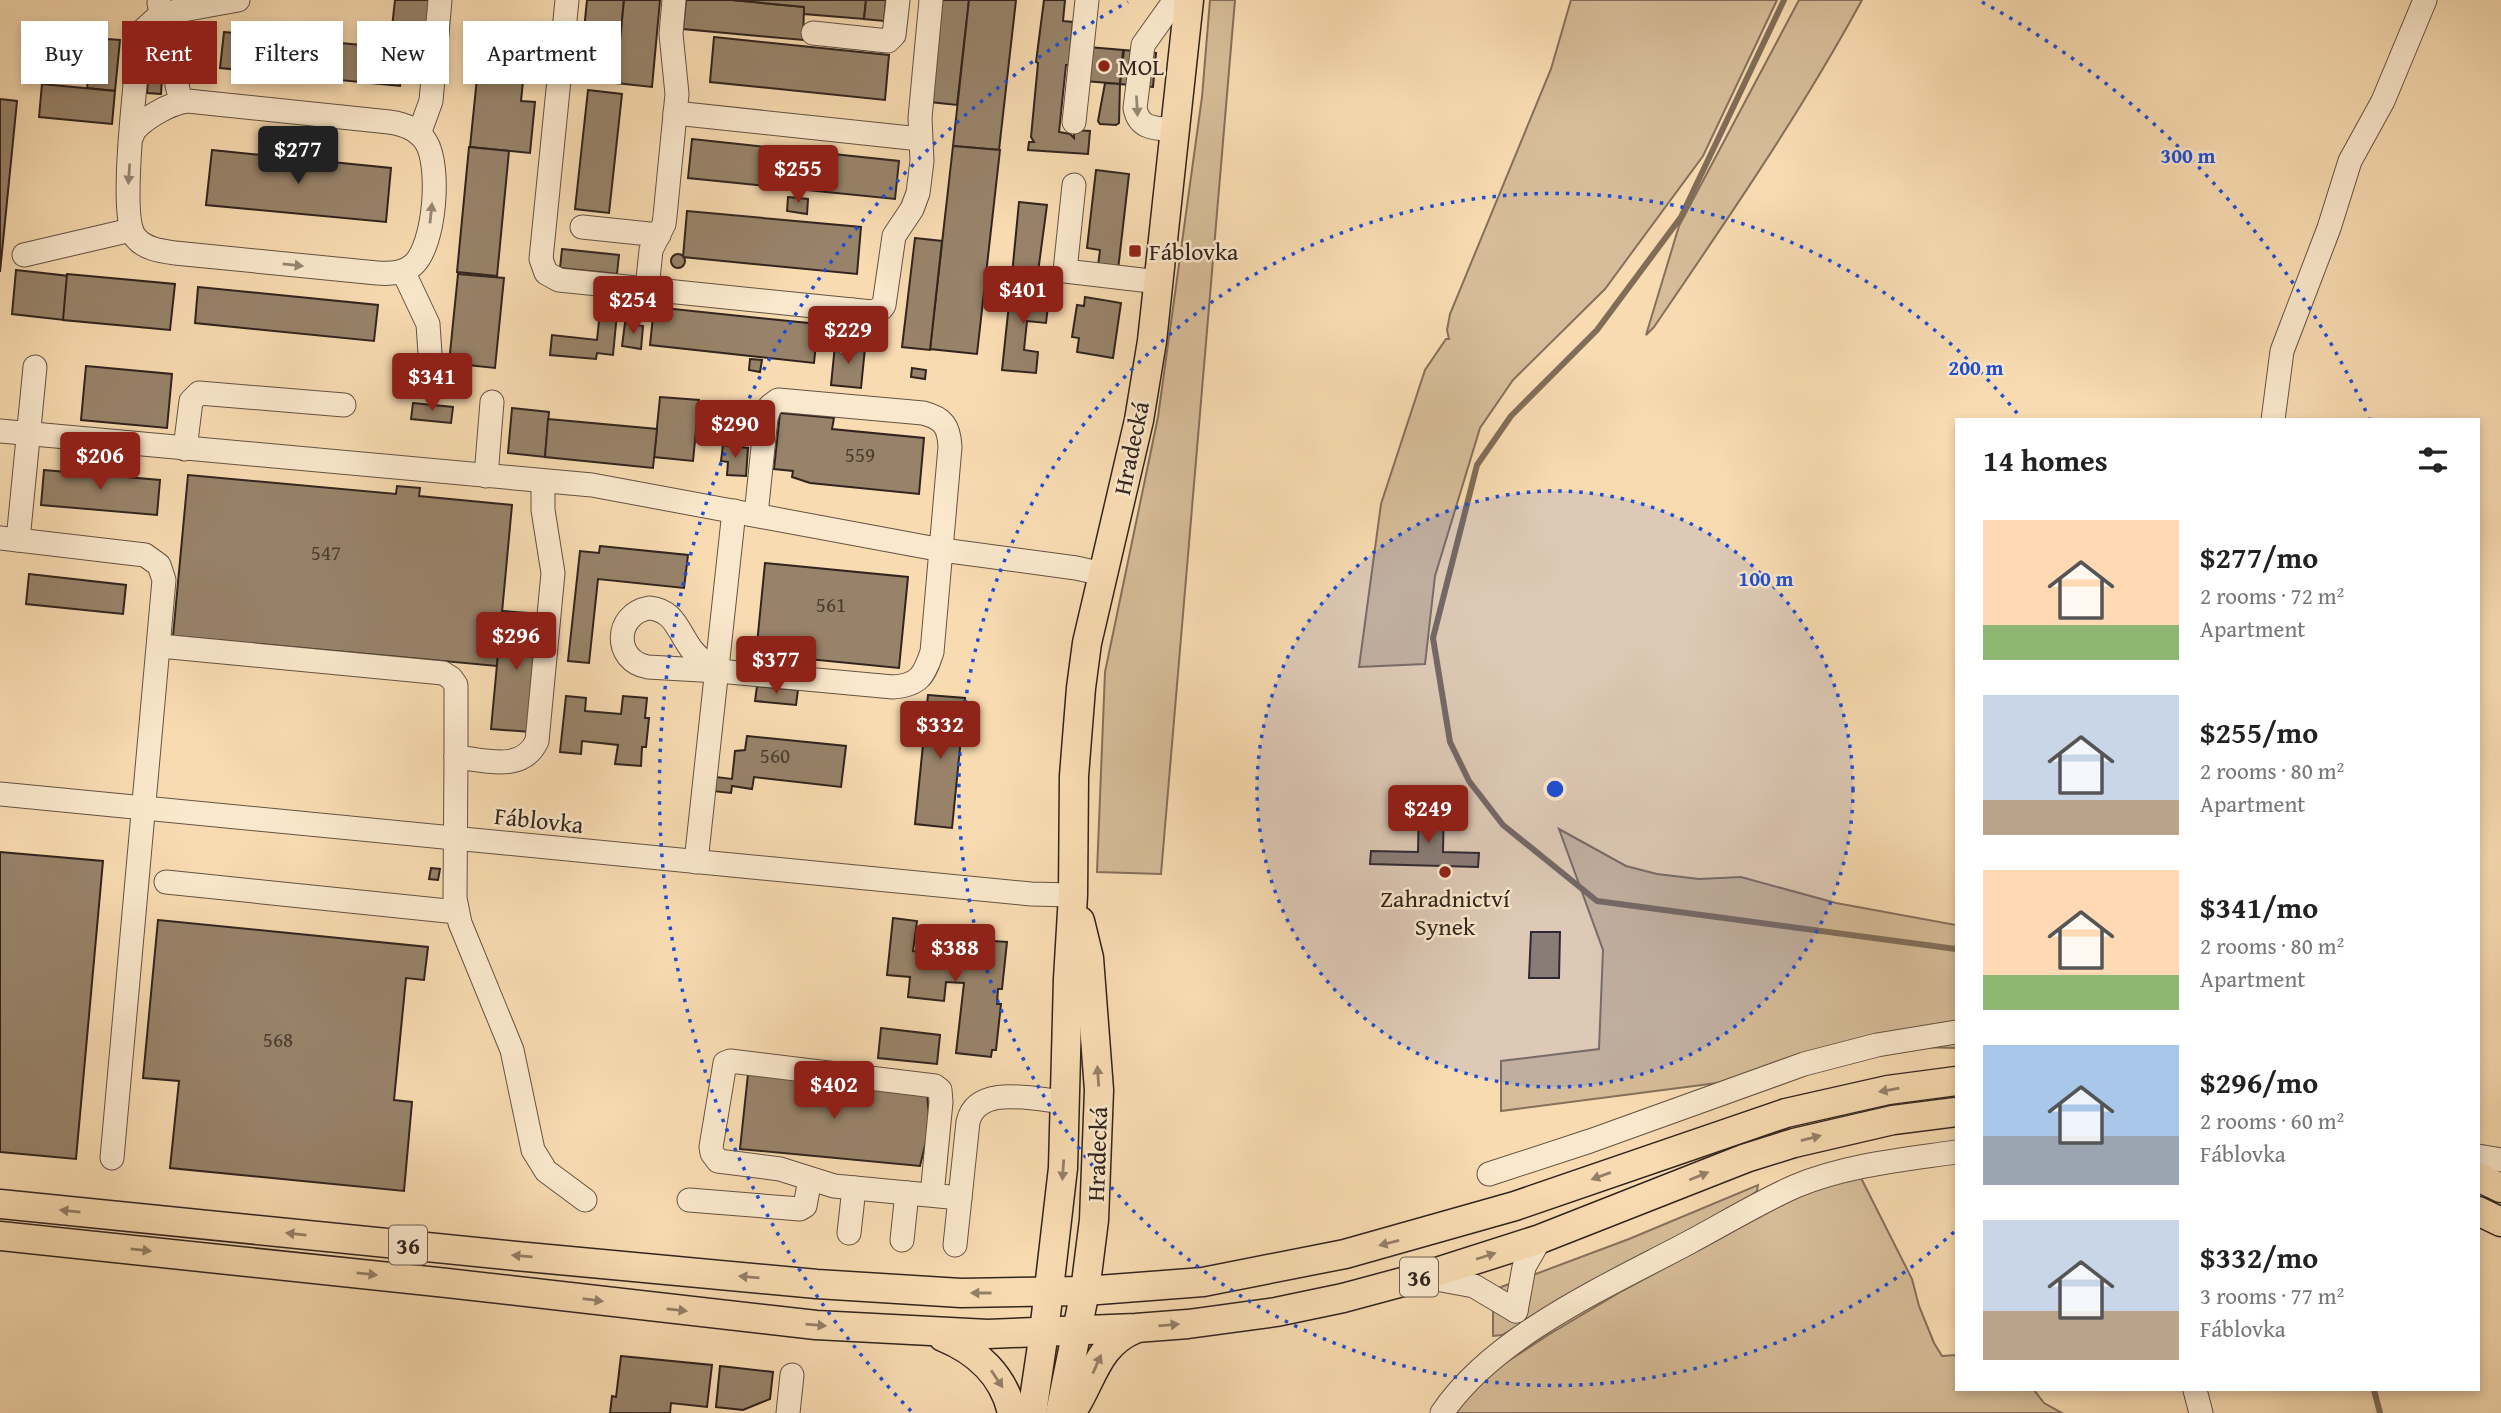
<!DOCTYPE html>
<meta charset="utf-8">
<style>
:root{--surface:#fff;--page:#f6f6f6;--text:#222;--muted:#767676;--accent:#8f2418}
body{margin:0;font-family:"Gentium Book Plus",serif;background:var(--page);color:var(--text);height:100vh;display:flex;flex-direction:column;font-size:26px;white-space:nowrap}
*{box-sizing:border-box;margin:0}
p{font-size:23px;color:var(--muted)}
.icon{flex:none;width:38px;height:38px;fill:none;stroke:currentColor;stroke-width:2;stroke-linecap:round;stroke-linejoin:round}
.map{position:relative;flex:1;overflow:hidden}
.sheet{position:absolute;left:1955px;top:418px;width:525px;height:973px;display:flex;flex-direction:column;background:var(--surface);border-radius:0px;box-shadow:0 4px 10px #0003}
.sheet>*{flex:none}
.guide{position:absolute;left:21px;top:21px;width:665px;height:63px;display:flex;gap:14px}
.price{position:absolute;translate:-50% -60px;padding:0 16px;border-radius:7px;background:var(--accent);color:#fff;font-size:23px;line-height:46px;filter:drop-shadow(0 2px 4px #0008)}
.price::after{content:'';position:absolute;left:50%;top:42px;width:21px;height:16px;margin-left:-10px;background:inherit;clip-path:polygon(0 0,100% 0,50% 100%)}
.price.selected{background:#222;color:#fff}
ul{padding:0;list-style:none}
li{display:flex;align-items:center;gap:21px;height:175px;padding:0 28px}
li span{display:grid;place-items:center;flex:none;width:196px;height:140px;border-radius:0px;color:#555}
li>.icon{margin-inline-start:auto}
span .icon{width:84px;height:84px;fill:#fffc;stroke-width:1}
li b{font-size:30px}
h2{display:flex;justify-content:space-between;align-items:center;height:84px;padding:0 28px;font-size:30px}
.chip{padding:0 24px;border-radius:0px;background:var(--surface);box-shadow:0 4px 10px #0003;font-size:24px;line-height:63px}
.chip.selected{background:var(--accent);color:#fff}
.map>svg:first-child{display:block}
.green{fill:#d6bc98;stroke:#84705b;stroke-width:2}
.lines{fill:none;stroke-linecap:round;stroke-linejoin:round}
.stream{stroke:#806d58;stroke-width:6}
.building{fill:#98836a;stroke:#31241e;stroke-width:2}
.minor-casing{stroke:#635243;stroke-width:25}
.major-casing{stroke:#31241e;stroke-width:31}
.minor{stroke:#fae8cc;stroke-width:23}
.major{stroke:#f8dbb1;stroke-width:28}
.oneway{fill:#968675}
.oneway2{fill:#948068}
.ring{fill:none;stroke:#1d4ed8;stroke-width:3.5;stroke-dasharray:3.5 7}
.poi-dot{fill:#8f2418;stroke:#fae8cc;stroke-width:2.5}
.labels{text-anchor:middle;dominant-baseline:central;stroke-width:5;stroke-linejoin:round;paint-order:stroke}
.number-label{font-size:21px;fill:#4b3c31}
.shield{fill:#fae8cc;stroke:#6d5f52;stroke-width:2}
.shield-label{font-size:23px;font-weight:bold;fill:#31241e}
.poi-label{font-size:24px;fill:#31241e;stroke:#fae8cc;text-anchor:start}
.street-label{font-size:24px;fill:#31241e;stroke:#fae8cc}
.centre{fill:#1d4ed8;stroke:#fae8cc;stroke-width:3.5}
.ring-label{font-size:21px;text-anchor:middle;font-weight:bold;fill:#1d4ed8;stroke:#fae8cc;stroke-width:5;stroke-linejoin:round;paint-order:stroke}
</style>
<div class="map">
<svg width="2501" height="1413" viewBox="0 0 2501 1413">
<rect width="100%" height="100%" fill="#f8dbb1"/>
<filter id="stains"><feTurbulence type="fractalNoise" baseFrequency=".00286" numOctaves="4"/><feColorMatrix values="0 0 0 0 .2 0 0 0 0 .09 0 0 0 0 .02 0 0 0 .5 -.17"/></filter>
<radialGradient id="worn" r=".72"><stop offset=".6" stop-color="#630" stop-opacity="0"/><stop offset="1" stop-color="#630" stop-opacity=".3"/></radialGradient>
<!-- green -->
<g class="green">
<polygon points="1210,0 1235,0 1161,874 1097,872 1105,672 1158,417 1202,97"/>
<polygon points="1571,0 1777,0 1703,156 1605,289 1513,380 1480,428 1435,576 1425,664 1359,667 1381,504 1425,370 1446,339 1449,339 1447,330 1450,314 1551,69"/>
<path d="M1799,0H1862C1800,114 1727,220 1654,327L1646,335L1679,226Z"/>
<polygon points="1559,829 1626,866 1657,874 1699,879 1741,877 1836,903 1956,925 1956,1048 1915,1047 1756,1078 1501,1111 1501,1061 1599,1049 1603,950"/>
<polygon points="1861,1178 1912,1279 1919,1306 1934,1343 1942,1356 1956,1355 1956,1390 2034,1390 2044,1403 2062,1413 1455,1413 1468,1396 1496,1369 1548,1335 1622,1291 1827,1181"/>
<polygon points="1758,1185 1757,1191 1748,1198 1502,1335 1493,1336 1493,1290 1629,1239"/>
</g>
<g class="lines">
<!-- stream -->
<g class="stream">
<polyline points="1784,0 1681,217 1597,330 1511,416 1477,465 1433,638 1450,742 1469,781 1503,825 1597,901 1956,949"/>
<polyline points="2374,1390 2380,1413"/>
</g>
</g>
<!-- building -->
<g class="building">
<polygon points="395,0 432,0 426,50 390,46"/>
<polygon points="587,0 624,0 616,83 579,80"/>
<polygon points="624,0 660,0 652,87 616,83"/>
<polygon points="686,0 732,0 804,7 803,40 683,29"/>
<polygon points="732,0 866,0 864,19 804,14 804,7"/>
<polygon points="866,0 886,0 884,21 864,19"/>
<polygon points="942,0 969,0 957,105 930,102"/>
<polygon points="969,0 1016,0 999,150 953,146"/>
<polygon points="1044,0 1065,0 1063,21 1073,22 1069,65 1066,65 1059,132 1070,134 1074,138 1074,130 1090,131 1088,154 1028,150 1029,142 1034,142 1031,137 1038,63 1036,62"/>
<polygon points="224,32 403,49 400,86 220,68"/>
<polygon points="714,37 889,55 885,100 710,82"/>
<polygon points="107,39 120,40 115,91 87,88 90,64 105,66"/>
<polygon points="81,42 107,44 105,66 79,63"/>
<polygon points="1088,47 1123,50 1120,84 1085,81"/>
<polygon points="61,49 70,50 69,60 60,60"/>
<polygon points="1124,50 1156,53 1153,87 1120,84"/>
<polygon points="164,57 192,59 189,84 162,81"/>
<polygon points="479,58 525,62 521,101 535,102 530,153 470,147"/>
<polygon points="150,61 164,62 162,78 148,77"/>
<polygon points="148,77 162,78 161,94 147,93"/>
<polygon points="1105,83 1120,84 1119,123 1116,125 1100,124 1098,121"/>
<polygon points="42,84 115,91 112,124 39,117"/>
<polygon points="588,90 622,94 609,213 575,209"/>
<polygon points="0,99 17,101 0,272"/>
<polygon points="692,139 899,161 895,199 688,178"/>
<polygon points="953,146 1000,150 977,354 930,349"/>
<polygon points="469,147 509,151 497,276 457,272"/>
<polygon points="212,150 391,168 386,222 206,205"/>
<polygon points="1096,170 1129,174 1118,270 1098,266 1100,250 1087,248"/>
<polygon points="788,197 808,199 807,214 787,211"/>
<polygon points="1019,202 1047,205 1036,287 1011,285"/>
<polygon points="687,211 861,227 857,274 683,257"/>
<polygon points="915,238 942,241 930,350 902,347"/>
<polygon points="562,249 619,255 617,274 560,268"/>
<circle cx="678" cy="261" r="7"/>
<polygon points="16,270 69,276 64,320 12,314"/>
<polygon points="67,274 175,284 170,330 63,320"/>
<polygon points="458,274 504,278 495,368 449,363"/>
<polygon points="1011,285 1045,286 1044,296 1049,297 1046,323 1027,321 1024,350 1038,352 1036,373 1002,370"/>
<polygon points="198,287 378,305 374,341 195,323"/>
<polygon points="1085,297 1121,303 1113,358 1077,352 1079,338 1072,337 1077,305 1084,306"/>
<polygon points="601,302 618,303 613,355 597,353 596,359 550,355 552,335 597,340"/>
<polygon points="654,307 818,324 814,363 650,345"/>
<polygon points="625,323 643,326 641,349 622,346"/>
<polygon points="835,345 865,348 861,388 831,385"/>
<polygon points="750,359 762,360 760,372 749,370"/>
<polygon points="86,366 172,374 167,428 81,420"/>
<polygon points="912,368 926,370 925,379 911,377"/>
<polygon points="660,397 699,400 693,461 654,457"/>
<polygon points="413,403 453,407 451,423 411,419"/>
<polygon points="512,408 549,412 545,457 508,453"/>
<polygon points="780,413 834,418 832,429 924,438 919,494 810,483 792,477 793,471 774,469"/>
<polygon points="548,419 657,429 653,468 545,457"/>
<polygon points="723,445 748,448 746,476 727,475 728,462 721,461"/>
<polygon points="44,470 160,480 157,515 41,505"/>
<polygon points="188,475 396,494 397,486 420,488 419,496 512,505 497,666 173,636"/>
<polygon points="600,546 688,555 684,588 598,579 589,663 568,661 580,551 599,553"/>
<polygon points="765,563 908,577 899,668 756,654"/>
<polygon points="29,574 126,585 123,614 26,604"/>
<polygon points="502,611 541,614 531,732 491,729"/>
<polygon points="757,686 798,690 796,705 755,701"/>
<polygon points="928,695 965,698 952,828 915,824"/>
<polygon points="566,696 586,698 585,711 621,714 623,696 647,698 645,718 649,718 646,747 642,747 641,766 615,764 618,745 582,741 581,754 560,752"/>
<polygon points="747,736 846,746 841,787 754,777 752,789 732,786 731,793 712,791 716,777 732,779 735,751 745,750"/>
<polygon points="1419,804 1444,805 1443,852 1479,853 1478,867 1370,864 1371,851 1418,852"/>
<polygon points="0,852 103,861 76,1159 0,1152"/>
<polygon points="431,868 440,869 438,880 429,879"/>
<polygon points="893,918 917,921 913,951 949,955 949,958 976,961 979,940 1007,942 1002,989 998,989 997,1004 1001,1004 996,1050 992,1050 991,1057 956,1053 964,983 946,982 944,1001 908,997 910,977 887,975"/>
<polygon points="158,920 428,947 424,980 406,978 394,1100 412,1102 404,1191 170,1168 179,1081 143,1078"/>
<polygon points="1531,932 1560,932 1559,978 1529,978"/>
<polygon points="881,1028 940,1035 937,1064 878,1058"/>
<polygon points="748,1074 927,1094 929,1116 927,1137 920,1166 740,1149"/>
<polygon points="621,1356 712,1365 707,1407 671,1403 670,1413 610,1413 612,1396 616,1397"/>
<polygon points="720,1366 773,1372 770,1399 743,1410 716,1407"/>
</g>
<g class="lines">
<!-- minor casing -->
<g class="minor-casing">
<g id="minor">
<polyline points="567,0 541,259 546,273 559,280 872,312 882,308 884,305 894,236 912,209 918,193 922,161 920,118 931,0"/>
<path d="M1175,0L1143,45L1135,108C1139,130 1156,128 1175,130"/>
<polyline points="159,3 161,14 238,0"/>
<polyline points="813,33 888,41 894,35 898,0"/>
<polyline points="675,113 920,139"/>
<polyline points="1074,122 1087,0"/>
<polyline points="419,134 431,101 440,0"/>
<path d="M132,136C136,121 173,102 188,101L389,122C404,124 418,129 426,142C441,166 435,246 413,265C403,274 389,274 377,273L175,253C161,251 145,249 136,238C117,217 138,67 140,33L161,14L181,37L177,85L181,102"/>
<polyline points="1074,185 1065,271 1159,282"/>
<polyline points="582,227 659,235"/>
<polyline points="24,255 131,230"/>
<polyline points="403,271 428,324 430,354"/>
<polyline points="647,289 651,250 664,224 665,216 677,94 671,34 674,0"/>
<polyline points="848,344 852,310"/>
<polyline points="2273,420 2282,351 2329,228 2350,161 2383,101 2425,0"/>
<polyline points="0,431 592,485 942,550 1076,568 1103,574"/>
<polyline points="185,449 191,401 199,393 344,405"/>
<polyline points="486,476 492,402"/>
<path d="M543,481V510L553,573L537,741C522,773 485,760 456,757L455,898L460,923L512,1050L533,1150L546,1171L585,1200"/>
<polyline points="0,538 145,555 159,565 164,580 112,1158"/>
<polyline points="18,540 35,367"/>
<path d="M649,608C675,610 678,632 692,650C699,659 708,665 718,671L648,667C613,661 614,614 649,608Z"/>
<polyline points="160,646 443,673 451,678 456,685 456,757"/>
<path d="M718,671L893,687C919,685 924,676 932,652L950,447C949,426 943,418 923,413L778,400L770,406L766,418L756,515"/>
<polyline points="0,794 1031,894 1073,895"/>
<polyline points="696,862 734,511"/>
<polyline points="166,882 457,912"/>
<polyline points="2478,1156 2501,1160"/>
<polyline points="1489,1174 1590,1141 1804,1064 1877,1045 1956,1032"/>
<polyline points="932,1195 941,1102 940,1090 935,1086 730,1061 725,1063 711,1147 712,1153 718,1161 780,1169 834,1186 960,1198"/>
<polyline points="689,1200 800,1209 805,1206 810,1179"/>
<polyline points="849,1233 854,1188"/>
<polyline points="902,1240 907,1193"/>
<path d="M955,1245L968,1122C977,1083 1036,1100 1066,1102"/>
<polyline points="1425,1277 1474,1286 1516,1311"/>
<polyline points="1516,1311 1524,1267 1540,1239"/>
<polyline points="2195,1390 2201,1413"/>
<polyline points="788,1413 792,1375"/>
<path d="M1442,1413C1494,1336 1607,1286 1688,1243C1724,1224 1759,1202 1796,1186C1847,1165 1902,1160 1956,1152"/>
</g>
</g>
<!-- major casing -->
<g class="major-casing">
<g id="major">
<polyline points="2478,1177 2501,1188"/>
<polyline points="0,1204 516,1256 817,1284 961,1293 1085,1291 1203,1282 1345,1254 1515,1206 1786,1113 1888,1090 1956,1081"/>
<polyline points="2478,1211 2501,1222"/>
<polyline points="0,1236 447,1283 816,1325 988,1334 1136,1328 1188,1324 1276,1312 1343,1298 1421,1277 1540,1239 1746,1158 1794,1143 1893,1120 1956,1112"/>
<path d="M943,1337C977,1351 1004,1376 1012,1413"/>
<polyline points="1032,1413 1044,1332 1063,1168 1068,979 1073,895 1074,776 1081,688 1087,643 1139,420 1152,341 1189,0"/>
<polyline points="1060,1413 1085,1291 1094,1220 1099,1090 1089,958 1080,921"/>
<path d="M1071,1413C1093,1381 1096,1345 1135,1329"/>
</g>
</g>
<!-- minor -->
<use href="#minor" class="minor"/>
<!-- major -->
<use href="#major" class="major"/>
</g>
<!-- one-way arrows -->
<defs><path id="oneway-solid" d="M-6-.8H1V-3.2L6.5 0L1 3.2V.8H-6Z" transform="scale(1.75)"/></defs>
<g class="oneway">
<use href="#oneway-solid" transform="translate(1137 106) rotate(87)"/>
<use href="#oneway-solid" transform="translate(129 174) rotate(94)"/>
<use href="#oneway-solid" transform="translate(431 213) rotate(-84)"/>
<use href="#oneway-solid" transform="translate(293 265) rotate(6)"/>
</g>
<g class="oneway2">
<use href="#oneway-solid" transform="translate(1098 1076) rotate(-94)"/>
<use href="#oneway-solid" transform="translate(1889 1090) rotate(170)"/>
<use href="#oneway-solid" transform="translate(1811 1138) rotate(-14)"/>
<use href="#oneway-solid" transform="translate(1063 1170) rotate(94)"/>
<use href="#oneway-solid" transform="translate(1601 1176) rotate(160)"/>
<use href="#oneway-solid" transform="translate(1699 1176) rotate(-22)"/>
<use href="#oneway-solid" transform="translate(70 1211) rotate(-174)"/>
<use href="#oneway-solid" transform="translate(296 1234) rotate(-174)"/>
<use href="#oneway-solid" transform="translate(1389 1243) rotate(166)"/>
<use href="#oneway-solid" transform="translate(141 1250) rotate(6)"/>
<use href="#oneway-solid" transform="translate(522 1256) rotate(-175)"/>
<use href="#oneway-solid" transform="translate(1486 1256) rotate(-18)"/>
<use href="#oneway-solid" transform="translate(367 1274) rotate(6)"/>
<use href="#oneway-solid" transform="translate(749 1277) rotate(-175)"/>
<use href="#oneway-solid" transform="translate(981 1293) rotate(-180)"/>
<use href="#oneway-solid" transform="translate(593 1300) rotate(7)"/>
<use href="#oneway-solid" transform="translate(677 1310) rotate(6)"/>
<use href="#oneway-solid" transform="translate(816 1325) rotate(5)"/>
<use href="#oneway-solid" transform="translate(1169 1325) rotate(-5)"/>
<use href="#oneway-solid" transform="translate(1097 1364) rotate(-66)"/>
<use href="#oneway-solid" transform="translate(997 1379) rotate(56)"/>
</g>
<!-- distance rings -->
<circle cx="1555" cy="789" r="298" fill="#1d4ed8" fill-opacity=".12"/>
<g class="ring">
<circle cx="1555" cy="789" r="298"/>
<path d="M1954 1232A596 596 0 1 1 2021 418"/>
<path d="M911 1411A895 895 0 0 1 1128 2M1982 2A895 895 0 0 1 2369 418"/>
</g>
<!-- markers -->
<g class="poi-dot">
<circle cx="1104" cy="66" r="7"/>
<rect x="1128" y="244" width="14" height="14" rx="3.5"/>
<circle cx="1445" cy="872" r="7"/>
</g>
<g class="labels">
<!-- number labels -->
<g class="number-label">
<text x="860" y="454">559</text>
<text x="326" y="552">547</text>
<text x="831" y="604">561</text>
<text x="775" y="755">560</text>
<text x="278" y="1039">568</text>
</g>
<!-- shield labels -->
<g class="shield">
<rect x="389" y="1225.5" width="38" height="39" rx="5"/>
<rect x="1400" y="1257.5" width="38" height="39" rx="5"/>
</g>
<g class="shield-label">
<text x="408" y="1245">36</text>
<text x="1419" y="1277">36</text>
</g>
<!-- poi labels -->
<g class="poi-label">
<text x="1118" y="66">MOL</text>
<text x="1149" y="251">Fáblovka</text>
<text x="1445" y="898" text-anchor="middle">Zahradnictví<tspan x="1445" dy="28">Synek</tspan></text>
</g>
<!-- street labels -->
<g class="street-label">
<text transform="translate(1131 448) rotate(-78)">Hradecká</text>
<text transform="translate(539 820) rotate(6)">Fáblovka</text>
<text transform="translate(1097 1154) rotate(-88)">Hradecká</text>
</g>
</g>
<circle cx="1555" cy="789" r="10" class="centre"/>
<g class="ring-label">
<text x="2188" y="163">300 m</text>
<text x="1976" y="375">200 m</text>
<text x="1766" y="586">100 m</text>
</g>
<rect width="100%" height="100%" filter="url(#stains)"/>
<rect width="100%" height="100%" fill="url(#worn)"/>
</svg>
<b class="price selected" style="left:298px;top:186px">$277</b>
<b class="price" style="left:798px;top:205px">$255</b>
<b class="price" style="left:1023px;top:326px">$401</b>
<b class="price" style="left:633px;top:336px">$254</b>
<b class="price" style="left:848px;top:366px">$229</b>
<b class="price" style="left:432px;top:413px">$341</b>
<b class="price" style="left:735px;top:460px">$290</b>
<b class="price" style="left:100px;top:492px">$206</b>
<b class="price" style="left:516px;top:672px">$296</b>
<b class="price" style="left:776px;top:696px">$377</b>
<b class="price" style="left:940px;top:761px">$332</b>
<b class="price" style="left:1428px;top:845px">$249</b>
<b class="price" style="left:955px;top:984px">$388</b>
<b class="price" style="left:834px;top:1121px">$402</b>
<div class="guide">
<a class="chip">Buy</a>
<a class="chip selected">Rent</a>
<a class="chip">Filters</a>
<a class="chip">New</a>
<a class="chip">Apartment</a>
</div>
<section class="sheet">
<h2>14 homes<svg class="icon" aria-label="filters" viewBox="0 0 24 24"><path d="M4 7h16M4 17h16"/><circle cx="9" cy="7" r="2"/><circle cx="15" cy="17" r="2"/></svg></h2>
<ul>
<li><span style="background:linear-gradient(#ffd9b3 75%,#8fb573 0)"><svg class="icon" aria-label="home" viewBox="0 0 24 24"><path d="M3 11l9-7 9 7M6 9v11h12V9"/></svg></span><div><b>$277/mo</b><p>2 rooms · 72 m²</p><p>Apartment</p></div></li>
<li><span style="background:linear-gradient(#c9d6e8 75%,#b9a48a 0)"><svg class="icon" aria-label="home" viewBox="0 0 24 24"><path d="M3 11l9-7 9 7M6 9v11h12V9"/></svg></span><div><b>$255/mo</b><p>2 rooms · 80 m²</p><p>Apartment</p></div></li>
<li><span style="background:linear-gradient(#ffd9b3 75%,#8fb573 0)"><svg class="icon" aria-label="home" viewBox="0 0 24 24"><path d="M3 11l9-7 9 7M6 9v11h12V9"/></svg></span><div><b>$341/mo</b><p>2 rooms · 80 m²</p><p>Apartment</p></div></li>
<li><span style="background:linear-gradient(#a9c7e8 65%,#9aa5b1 0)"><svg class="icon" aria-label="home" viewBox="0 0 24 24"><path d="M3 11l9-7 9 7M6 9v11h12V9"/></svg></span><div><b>$296/mo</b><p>2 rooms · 60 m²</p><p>Fáblovka</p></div></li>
<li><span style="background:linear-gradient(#c9d6e8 65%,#b9a48a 0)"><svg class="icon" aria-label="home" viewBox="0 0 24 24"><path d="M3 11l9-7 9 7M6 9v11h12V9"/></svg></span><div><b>$332/mo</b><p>3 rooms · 77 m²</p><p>Fáblovka</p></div></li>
</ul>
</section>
</div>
